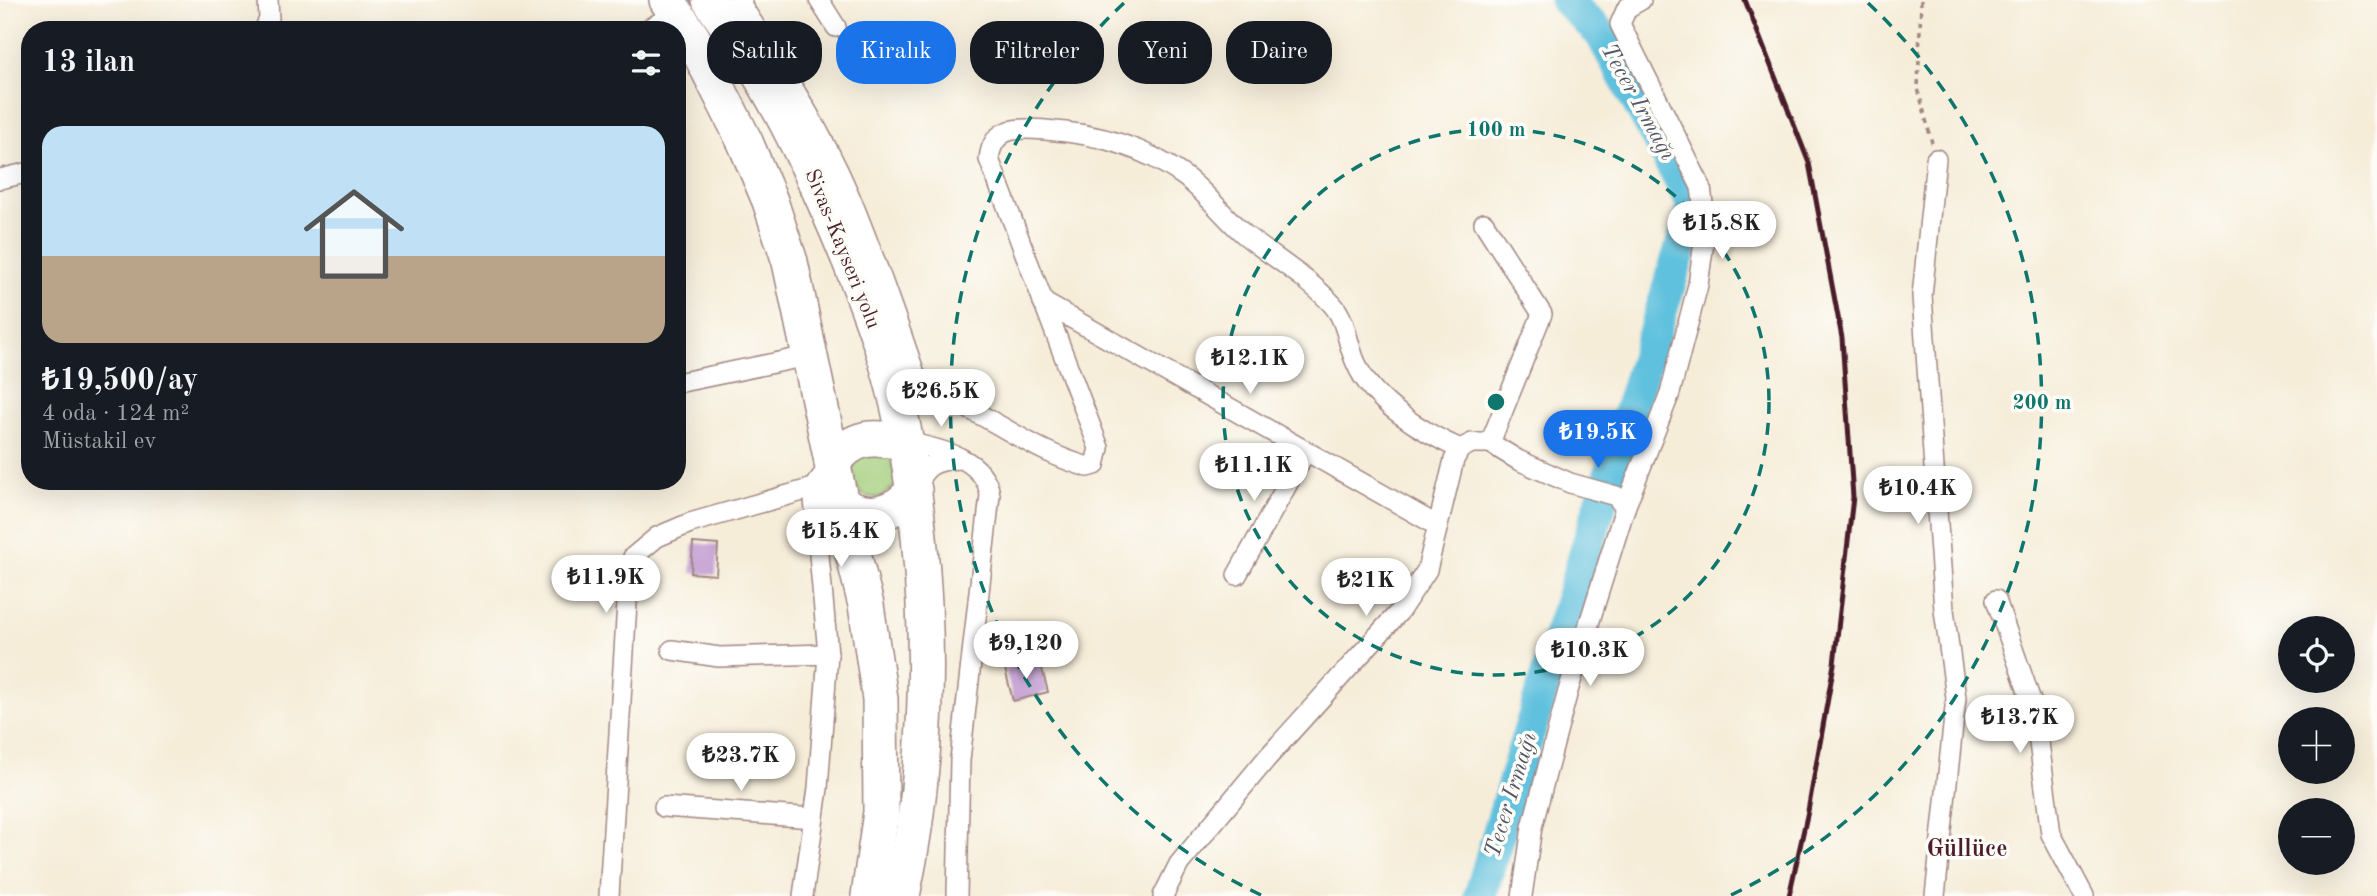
<!DOCTYPE html>
<html lang="tr">
<meta charset="utf-8">
<style>
:root{--surface:#171b24;--page:#242831;--text:#f1f3f6;--muted:#9ea1a6;--accent:#1a73e8}
body{margin:0;font-family:"Old Standard TT",serif;background:var(--page);color:var(--text);height:100vh;display:flex;flex-direction:column;font-size:26px;white-space:nowrap}
*{box-sizing:border-box;margin:0}
p{font-size:23px;color:var(--muted)}
.icon{flex:none;width:38px;height:38px;fill:none;stroke:currentColor;stroke-width:2;stroke-linecap:round;stroke-linejoin:round}
.map{position:relative;flex:1;overflow:hidden}
.sheet{position:absolute;left:21px;top:21px;width:665px;height:469px;display:flex;flex-direction:column;background:var(--surface);border-radius:28px;box-shadow:0 7px 28px #0002}
.sheet>*{flex:none}
.top-card{position:absolute;left:707px;top:21px;width:665px;height:63px;display:flex;gap:14px}
.fabs{position:absolute;left:2278px;top:616px;display:grid;gap:14px}
.fabs a{display:grid;place-items:center;width:77px;height:77px;border-radius:50%;background:var(--surface);box-shadow:0 7px 28px #0002;font-size:35px}
.price{position:absolute;translate:-50% -60px;padding:0 16px;border-radius:24px;background:#fff;color:#222;font-size:23px;line-height:46px;filter:drop-shadow(0 2px 4px #0008)}
.price::after{content:'';position:absolute;left:50%;top:42px;width:21px;height:16px;margin-left:-10px;background:inherit;clip-path:polygon(0 0,100% 0,50% 100%)}
.price.current{background:var(--accent);color:#fff}
ul{padding:0;list-style:none}
li{display:grid;align-content:center;gap:14px;height:371px;padding:0 21px}
li span{display:grid;place-items:center;height:217px;border-radius:21px;color:#555}
li>.icon{margin-inline-start:auto}
span .icon{width:126px;height:126px;fill:#fffc;stroke-width:1}
li b{font-size:30px}
h2{display:flex;justify-content:space-between;align-items:center;height:84px;padding:0 21px;font-size:30px}
.pill{padding:0 24px;border-radius:28px;background:var(--surface);box-shadow:0 7px 28px #0002;font-size:24px;line-height:63px}
.pill.current{background:var(--accent);color:#fff}
.map>svg:first-child{display:block}
.green{fill:#a3ce7b;stroke:#767653;stroke-width:2}
.lines{fill:none;stroke-linecap:round;stroke-linejoin:round}
.river{stroke:#60c1de;stroke-width:33}
.building{fill:#c29cd2}
.street-casing{stroke:#a08682;stroke-width:22}
.highway-casing{stroke:#a08682;stroke-width:38}
.path{stroke:#a08682;stroke-width:3.5;stroke-dasharray:5 5;stroke-linecap:butt}
.street{stroke:#fff;stroke-width:19}
.highway{stroke:#fff;stroke-width:35}
.rail{stroke:#4a1f2b;stroke-width:5}
.ring{fill:none;stroke:#0f766e;stroke-width:3.5;stroke-dasharray:12 9}
.labels{text-anchor:middle;dominant-baseline:central;stroke-width:7;stroke-linejoin:round;paint-order:stroke}
.street-label{font-size:21px;fill:#4a1f2b;stroke:#fdfcf7}
.water-label{font-size:23px;font-style:italic;fill:#52586a;stroke:#fdfcf7}
.quarter-label{font-size:24px;font-weight:bold;fill:#4a1f2b;stroke:#fdfcf7}
.centre{fill:#0f766e;stroke:#fdfcf7;stroke-width:3.5}
.ring-label{font-size:21px;text-anchor:middle;font-weight:bold;fill:#0f766e;stroke:#fdfcf7;stroke-width:7;stroke-linejoin:round;paint-order:stroke}
</style>
<div class="map">
<svg width="2377" height="896" viewBox="0 0 2377 896">
<rect width="100%" height="100%" fill="#fdfcf7"/>
<filter id="ink" filterUnits="userSpaceOnUse"><feTurbulence type="fractalNoise" baseFrequency=".0143" numOctaves="2"/><feDisplacementMap in="SourceGraphic" scale="14" xChannelSelector="R" yChannelSelector="G"/><feConvolveMatrix kernelMatrix="1 2 1 2 8 2 1 2 1" color-interpolation-filters="sRGB"/></filter>
<filter id="wash" filterUnits="userSpaceOnUse"><feTurbulence type="fractalNoise" baseFrequency=".00686" numOctaves="4" result="noise"/><feDisplacementMap in="SourceGraphic" scale="28" xChannelSelector="R" yChannelSelector="G"/><feGaussianBlur stdDeviation="1.57" result="paint"/><feColorMatrix in="noise" values="0 0 0 0 0 0 0 0 0 0 0 0 0 0 0 0 0 1.4 0 .05"/><feComposite in="paint" operator="in"/></filter>
<g filter="url(#wash)">
<rect width="100%" height="100%" fill="#f6edd9"/>
<!-- green -->
<polygon class="green" points="862,454 891,456 897,484 880,498 864,496 852,483 852,467"/>
<g class="lines">
<!-- river -->
<polyline class="river" points="1480,896 1521,758 1694,206 1601,34 1566,0"/>
</g>
<g id="blocks">
<!-- building -->
<g class="building">
<polygon points="693,543 718,545 716,575 691,573"/>
<polygon points="1040,661 1048,692 1013,701 1005,669"/>
</g>
</g>
</g>
<g filter="url(#ink)">
<use href="#blocks" fill-opacity="0" stroke="#a08682" stroke-width="2"/>
<g class="lines">
<!-- street casing -->
<g class="street-casing">
<g id="street">
<path d="M742,0L739,1C778,63 819,125 848,192C874,253 895,316 917,379C929,396 950,398 967,408C1011,430 1039,453 1088,467L1095,465L1099,448L989,159C993,125 1019,128 1045,130C1094,133 1144,147 1184,176C1207,193 1224,217 1245,235C1274,258 1307,277 1332,304C1347,320 1347,344 1356,363C1372,402 1423,432 1460,449"/>
<polyline points="819,0 836,27"/>
<polyline points="264,30 269,19 268,0"/>
<polyline points="646,30 676,14"/>
<polyline points="0,179 30,172"/>
<polyline points="1484,223 1542,314 1490,443"/>
<polyline points="1043,302 1438,526"/>
<polyline points="677,383 808,356"/>
<path d="M906,442C938,449 985,457 990,495L960,760L957,896"/>
<polyline points="813,488 828,654"/>
<path d="M915,489C924,465 934,460 961,459"/>
<polyline points="1625,508 1670,393 1698,285 1706,228 1701,187 1620,24 1627,8 1641,0"/>
<polyline points="1237,575 1306,451"/>
<polyline points="1996,600 2035,712 2051,834 2084,896"/>
<polyline points="672,650 719,657 828,654 818,788 803,896"/>
<polyline points="664,807 814,818"/>
<polyline points="609,896 629,570 633,557 657,537 690,523 813,488 832,463"/>
<polyline points="1163,896 1179,864 1267,758 1399,612 1427,570 1454,460 1460,449 1472,443 1490,443 1518,460 1570,483 1616,496 1625,508 1568,691 1532,827 1522,896"/>
<polyline points="1935,896 1956,698 1944,610 1922,296 1936,159"/>
</g>
</g>
<!-- highway casing -->
<g class="highway-casing">
<g id="highway">
<polyline points="667,0 692,37 745,142 770,201 790,262 841,504 866,605 880,699 881,812 869,896"/>
<path d="M710,0C727,25 744,49 760,75C786,117 807,162 827,207C849,257 870,308 886,360C904,418 913,478 919,537C931,657 927,778 902,896"/>
<path d="M832,463C855,434 872,437 906,442"/>
<path d="M841,504C867,521 896,514 914,490"/>
</g>
</g>
<!-- path -->
<polyline class="path" points="1921,0 1918,88 1932,143"/>
<!-- street -->
<use href="#street" class="street"/>
<!-- highway -->
<use href="#highway" class="highway"/>
<!-- rail -->
<polyline class="rail" points="1745,0 1809,163 1842,338 1853,497 1834,664 1808,811 1789,896"/>
</g>
</g>
<!-- distance rings -->
<g class="ring">
<circle cx="1496" cy="402" r="273"/>
<path d="M1261 895A546 546 0 0 1 1124 3M1868 3A546 546 0 0 1 1731 895"/>
</g>
<g class="labels">
<!-- street labels -->
<g class="street-label">
<text transform="translate(842 249) rotate(68)">Sivas-Kayseri yolu</text>
</g>
<!-- water labels -->
<g class="water-label">
<text transform="translate(1638 102) rotate(61)">Tecer Irmağı</text>
<text transform="translate(1511 795) rotate(-73)">Tecer Irmağı</text>
</g>
<!-- quarter labels -->
<g class="quarter-label">
<text x="1967" y="850">Güllüce</text>
</g>
</g>
<circle cx="1496" cy="402" r="10" class="centre"/>
<g class="ring-label">
<text x="1496" y="136">100 m</text>
<text x="2042" y="409">200 m</text>
</g>
</svg>
<div class="fabs">
<a><svg class="icon" aria-label="locate" viewBox="0 0 24 24"><circle cx="12" cy="12" r="6"/><path d="M12 2v4M12 18v4M2 12h4M18 12h4"/></svg></a>
<a>+</a>
<a>−</a>
</div>
<b class="price" style="left:1722px;top:261px">₺15.8K</b>
<b class="price" style="left:1250px;top:396px">₺12.1K</b>
<b class="price" style="left:941px;top:429px">₺26.5K</b>
<b class="price current" style="left:1598px;top:470px">₺19.5K</b>
<b class="price" style="left:1254px;top:503px">₺11.1K</b>
<b class="price" style="left:1918px;top:526px">₺10.4K</b>
<b class="price" style="left:841px;top:569px">₺15.4K</b>
<b class="price" style="left:606px;top:615px">₺11.9K</b>
<b class="price" style="left:1366px;top:618px">₺21K</b>
<b class="price" style="left:1026px;top:681px">₺9,120</b>
<b class="price" style="left:1590px;top:688px">₺10.3K</b>
<b class="price" style="left:2020px;top:755px">₺13.7K</b>
<b class="price" style="left:741px;top:793px">₺23.7K</b>
<div class="top-card">
<a class="pill">Satılık</a>
<a class="pill current">Kiralık</a>
<a class="pill">Filtreler</a>
<a class="pill">Yeni</a>
<a class="pill">Daire</a>
</div>
<section class="sheet">
<h2>13 ilan<svg class="icon" aria-label="filters" viewBox="0 0 24 24"><path d="M4 7h16M4 17h16"/><circle cx="9" cy="7" r="2"/><circle cx="15" cy="17" r="2"/></svg></h2>
<ul>
<li><span style="background:linear-gradient(#bfe0f5 60%,#b9a48a 0)"><svg class="icon" aria-label="home" viewBox="0 0 24 24"><path d="M3 11l9-7 9 7M6 9v11h12V9"/></svg></span><div><b>₺19,500/ay</b><p>4 oda · 124 m²</p><p>Müstakil ev</p></div></li>
</ul>
</section>
</div>
